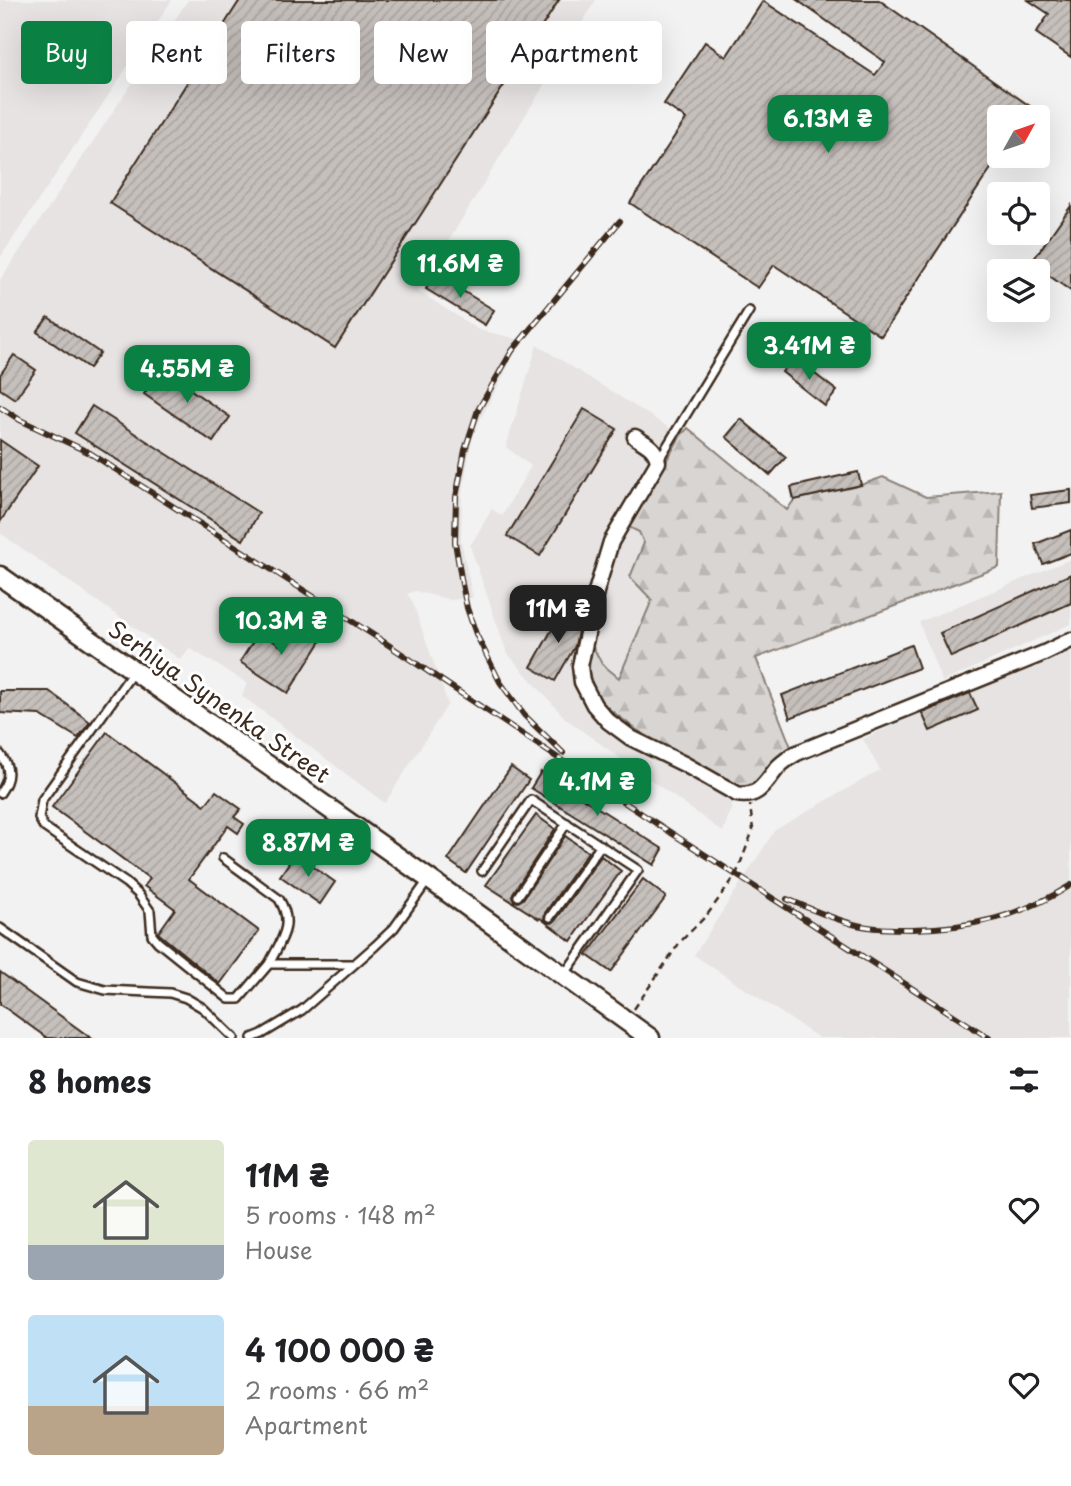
<!DOCTYPE html>
<meta charset="utf-8">
<style>
:root{--surface:#fff;--page:#f2f2f2;--text:#202124;--muted:#757577;--accent:#0b8043}
body{margin:0;font-family:"Playpen Sans",sans-serif;background:var(--page);color:var(--text);height:100vh;display:flex;flex-direction:column;font-size:26px;white-space:nowrap}
*{box-sizing:border-box;margin:0}
p{font-size:23px;color:var(--muted)}
.icon{flex:none;width:38px;height:38px;fill:none;stroke:currentColor;stroke-width:2;stroke-linecap:round;stroke-linejoin:round}
.map{position:relative;height:1038px;overflow:hidden}
.side{display:flex;flex-direction:column;background:var(--surface);flex:1}
.side>*{flex:none}
.top-card{position:absolute;left:21px;top:21px;width:700px;height:63px;display:flex;gap:14px}
.needle{width:46px;rotate:50deg}
.tools{position:absolute;left:987px;top:105px;display:grid;gap:14px}
.tools a{display:grid;place-items:center;width:63px;height:63px;border-radius:7px;background:var(--surface);box-shadow:0 7px 28px #0002;font-size:35px}
.price{position:absolute;translate:-50% -60px;padding:0 16px;border-radius:14px;background:var(--accent);color:#fff;font-size:23px;line-height:46px;filter:drop-shadow(0 2px 4px #0008)}
.price::after{content:'';position:absolute;left:50%;top:42px;width:21px;height:16px;margin-left:-10px;background:inherit;clip-path:polygon(0 0,100% 0,50% 100%)}
.price.current{background:#222;color:#fff}
ul{padding:0;list-style:none}
li{display:flex;align-items:center;gap:21px;height:175px;padding:0 28px}
li span{display:grid;place-items:center;flex:none;width:196px;height:140px;border-radius:7px;color:#555}
li>.icon{margin-inline-start:auto}
span .icon{width:84px;height:84px;fill:#fffc;stroke-width:1}
li b{font-size:30px}
h2{display:flex;justify-content:space-between;align-items:center;height:84px;padding:0 28px;font-size:30px}
.tag{padding:0 24px;border-radius:7px;background:var(--surface);box-shadow:0 7px 28px #0002;font-size:24px;line-height:63px}
.tag.current{background:var(--accent);color:#fff}
.map>svg:first-child{display:block}
.built{fill:#e6e3e2}
.forest{fill:url(#forest-firs);stroke:#8a8078;stroke-width:2}
.building{fill:url(#building-hatch);stroke:#3b2a1e;stroke-width:2}
.lines{fill:none;stroke-linecap:round;stroke-linejoin:round}
.service-casing{stroke:#3b2a1e;stroke-width:12}
.minor-casing{stroke:#3b2a1e;stroke-width:19}
.tertiary-casing{stroke:#3b2a1e;stroke-width:23}
.path{stroke:#3b2a1e;stroke-width:2.5;stroke-dasharray:7 5;stroke-linecap:butt}
.service{stroke:#fff;stroke-width:7}
.minor{stroke:#fff;stroke-width:14}
.tertiary{stroke:#fff;stroke-width:18}
.rail-casing{stroke:#3b2a1e;stroke-width:6}
.rail{stroke:#fff;stroke-width:3.5;stroke-dasharray:10;stroke-linecap:butt}
.labels{text-anchor:middle;dominant-baseline:central;stroke-width:6;stroke-linejoin:round;paint-order:stroke}
.street-label{font-size:23px;fill:#3b2a1e;stroke:#fff}
</style>
<div class="map">
<svg width="1071" height="1038" viewBox="0 0 1071 1038">
<defs>
<pattern id="forest-firs" width="22" height="20" patternUnits="userSpaceOnUse" patternTransform="scale(1.75)"><rect width="22" height="20" fill="#d8d5d2"/><path d="M5 1l3.5 6h-7zM16 11l3.5 6h-7z" fill="#bab7b4"/></pattern>
<pattern id="building-hatch" width="6" height="6" patternUnits="userSpaceOnUse" patternTransform="scale(1.75)"><rect width="6" height="6" fill="#c6c0bd"/><path d="M-1 1l2-2M0 6l6-6M5 7l2-2" fill="none" stroke="#aba5a2"/></pattern>
</defs>
<rect width="100%" height="100%" fill="#f3f2f2"/>
<filter id="ink" filterUnits="userSpaceOnUse"><feTurbulence type="fractalNoise" baseFrequency=".0143" numOctaves="2"/><feDisplacementMap in="SourceGraphic" scale="14" xChannelSelector="R" yChannelSelector="G"/><feConvolveMatrix kernelMatrix="1 2 1 2 8 2 1 2 1" color-interpolation-filters="sRGB"/></filter>
<g filter="url(#ink)">
<!-- built -->
<g class="built">
<polygon points="0,0 172,0 0,258"/>
<polygon points="188,0 596,0 418,291 479,330 522,340 473,433 462,494 461,541 473,598 451,600 415,591 407,594 412,601 448,704 385,803 242,696 247,683 189,648 181,660 0,533 0,280"/>
<polygon points="537,345 681,435 629,527 639,532 644,543 630,577 653,600 619,678 602,664 600,702 637,730 738,788 723,832 566,719 507,653 470,546 492,509 502,516 531,466 506,447"/>
<polygon points="1071,559 1071,624 942,682 919,622"/>
<polygon points="1071,643 1071,1038 819,1038 694,955 775,830 880,770 863,739"/>
</g>
<!-- forest -->
<polygon class="forest" points="688,428 787,510 794,500 861,485 883,477 926,497 1001,491 999,567 756,658 791,747 754,786 738,788 637,730 600,702 589,675 590,641 602,664 619,678 652,600 630,577 644,543 639,532 629,527 681,435"/>
<!-- building -->
<g class="building">
<polygon points="240,0 559,0 335,348 110,203"/>
<polygon points="797,0 879,0 1034,109 1028,117 999,117 999,156 881,336 774,265 758,288 630,203 686,119 664,104 705,42 726,57 763,1 875,75 885,62"/>
<polygon points="1028,0 1071,0 1071,57 1036,33 1049,14"/>
<polygon points="1071,206 1071,291 1031,263"/>
<polygon points="435,274 494,310 485,325 426,289"/>
<polygon points="48,317 100,353 89,368 37,332"/>
<polygon points="14,355 36,370 15,399 0,389 0,375"/>
<polygon points="793,357 837,391 825,406 782,372"/>
<polygon points="161,369 230,417 213,442 144,394"/>
<polygon points="92,406 259,513 243,540 75,433"/>
<polygon points="584,409 617,429 540,556 507,536"/>
<polygon points="741,419 786,457 770,475 726,437"/>
<polygon points="0,440 38,466 0,522"/>
<polygon points="858,472 861,485 794,500 791,487"/>
<polygon points="1071,490 1071,503 1032,508 1030,495"/>
<polygon points="1071,530 1071,553 1043,564 1035,544"/>
<polygon points="1071,574 1071,603 951,657 940,633"/>
<polygon points="564,608 581,617 575,646 555,681 531,667"/>
<polygon points="295,624 321,641 288,693 240,662 259,632 281,646"/>
<polygon points="911,645 919,668 790,718 782,695"/>
<polygon points="0,691 49,691 90,722 78,738 40,715 0,713"/>
<polygon points="970,693 978,710 930,731 922,713"/>
<polygon points="107,732 205,805 216,791 241,809 234,817 244,824 238,833 228,826 189,879 259,931 220,984 158,933 175,909 144,886 150,879 52,807"/>
<polygon points="511,767 529,780 466,873 448,860"/>
<polygon points="541,772 663,849 654,865 531,788"/>
<polygon points="536,815 555,829 513,893 512,896 514,901 518,902 523,899 565,836 588,852 545,913 544,919 547,922 552,923 555,921 601,856 621,871 571,941 540,918 539,919 486,885"/>
<polygon points="295,854 335,882 320,904 280,876"/>
<polygon points="643,879 666,897 611,972 587,955"/>
<polygon points="0,972 91,1038 47,1038 0,1004"/>
</g>
<g class="lines">
<!-- service casing -->
<g class="service-casing">
<g id="service">
<polyline points="658,461 749,311"/>
<polyline points="133,672 42,800 39,818 44,827 126,883 138,894 150,911 152,935 158,942 229,999 239,999 269,964 353,964"/>
<path d="M0,754C11,768 10,779 0,793"/>
<path d="M223,858L279,899C295,925 281,940 269,964"/>
<polyline points="482,871 531,800 638,870 564,975"/>
<polyline points="518,896 567,823"/>
<polyline points="550,917 601,845"/>
<polyline points="0,928 77,982 105,990 170,993 186,998 203,1008 234,1038"/>
<polyline points="252,1038 262,1034 302,1010 375,946 394,928 429,879"/>
</g>
</g>
<!-- minor casing -->
<g class="minor-casing">
<path id="minor" d="M635,437C646,444 656,448 658,462L611,542L596,592L580,666L582,682L594,705L608,721L631,738L684,764L737,794C759,799 766,781 778,767C784,761 790,757 797,753L1044,653L1071,640"/>
</g>
<!-- tertiary casing -->
<g class="tertiary-casing">
<polyline id="tertiary" points="0,576 429,879 650,1038"/>
</g>
<!-- path -->
<polyline class="path" points="634,1009 680,942 707,915 736,875 753,830 750,805"/>
<!-- service -->
<use href="#service" class="service"/>
<!-- minor -->
<use href="#minor" class="minor"/>
<!-- tertiary -->
<use href="#tertiary" class="tertiary"/>
<!-- rail casing -->
<g class="rail-casing">
<g id="rail">
<polyline points="0,407 20,420 90,453 381,640 645,816 989,1038"/>
<polyline points="563,753 524,715 500,682 476,634 467,608 462,584 455,542 456,497 465,450 478,410 512,351 620,221"/>
<path d="M787,899C808,908 830,918 853,924C871,929 893,929 912,929C970,928 1021,917 1071,885"/>
</g>
</g>
<!-- rail -->
<use href="#rail" class="rail"/>
</g>
</g>
<g class="labels">
<!-- street labels -->
<g class="street-label">
<text transform="translate(220 701) rotate(35)">Serhiya Synenka Street</text>
</g>
</g>
</svg>
<div class="tools">
<a><svg class="needle" viewBox="-14 -14 28 28"><path d="M0-13l5 13h-10z" fill="#e53935"/><path d="M0 13l5-13h-10z" fill="#757577"/></svg></a>
<a><svg class="icon" aria-label="locate" viewBox="0 0 24 24"><circle cx="12" cy="12" r="6"/><path d="M12 2v4M12 18v4M2 12h4M18 12h4"/></svg></a>
<a><svg class="icon" aria-label="layers" viewBox="0 0 24 24"><path d="M12 4l9 5-9 5-9-5zM3 14l9 5 9-5"/></svg></a>
</div>
<b class="price" style="left:828px;top:155px">6.13M ₴</b>
<b class="price" style="left:460px;top:300px">11.6M ₴</b>
<b class="price" style="left:809px;top:382px">3.41M ₴</b>
<b class="price" style="left:187px;top:405px">4.55M ₴</b>
<b class="price current" style="left:558px;top:645px">11M ₴</b>
<b class="price" style="left:281px;top:657px">10.3M ₴</b>
<b class="price" style="left:597px;top:818px">4.1M ₴</b>
<b class="price" style="left:308px;top:879px">8.87M ₴</b>
<div class="top-card">
<a class="tag current">Buy</a>
<a class="tag">Rent</a>
<a class="tag">Filters</a>
<a class="tag">New</a>
<a class="tag">Apartment</a>
</div>
</div>
<section class="side">
<h2>8 homes<svg class="icon" aria-label="filters" viewBox="0 0 24 24"><path d="M4 7h16M4 17h16"/><circle cx="9" cy="7" r="2"/><circle cx="15" cy="17" r="2"/></svg></h2>
<ul>
<li><span style="background:linear-gradient(#dfe7d0 75%,#9aa5b1 0)"><svg class="icon" aria-label="home" viewBox="0 0 24 24"><path d="M3 11l9-7 9 7M6 9v11h12V9"/></svg></span><div><b>11M ₴</b><p>5 rooms · 148 m²</p><p>House</p></div><svg class="icon" aria-label="heart" viewBox="0 0 24 24"><path d="M12 20l-8-8c-3-5 5-10 8-4 3-6 11-1 8 4z"/></svg></li>
<li><span style="background:linear-gradient(#bfe0f5 65%,#b9a48a 0)"><svg class="icon" aria-label="home" viewBox="0 0 24 24"><path d="M3 11l9-7 9 7M6 9v11h12V9"/></svg></span><div><b>4 100 000 ₴</b><p>2 rooms · 66 m²</p><p>Apartment</p></div><svg class="icon" aria-label="heart" viewBox="0 0 24 24"><path d="M12 20l-8-8c-3-5 5-10 8-4 3-6 11-1 8 4z"/></svg></li>
</ul>
</section>
